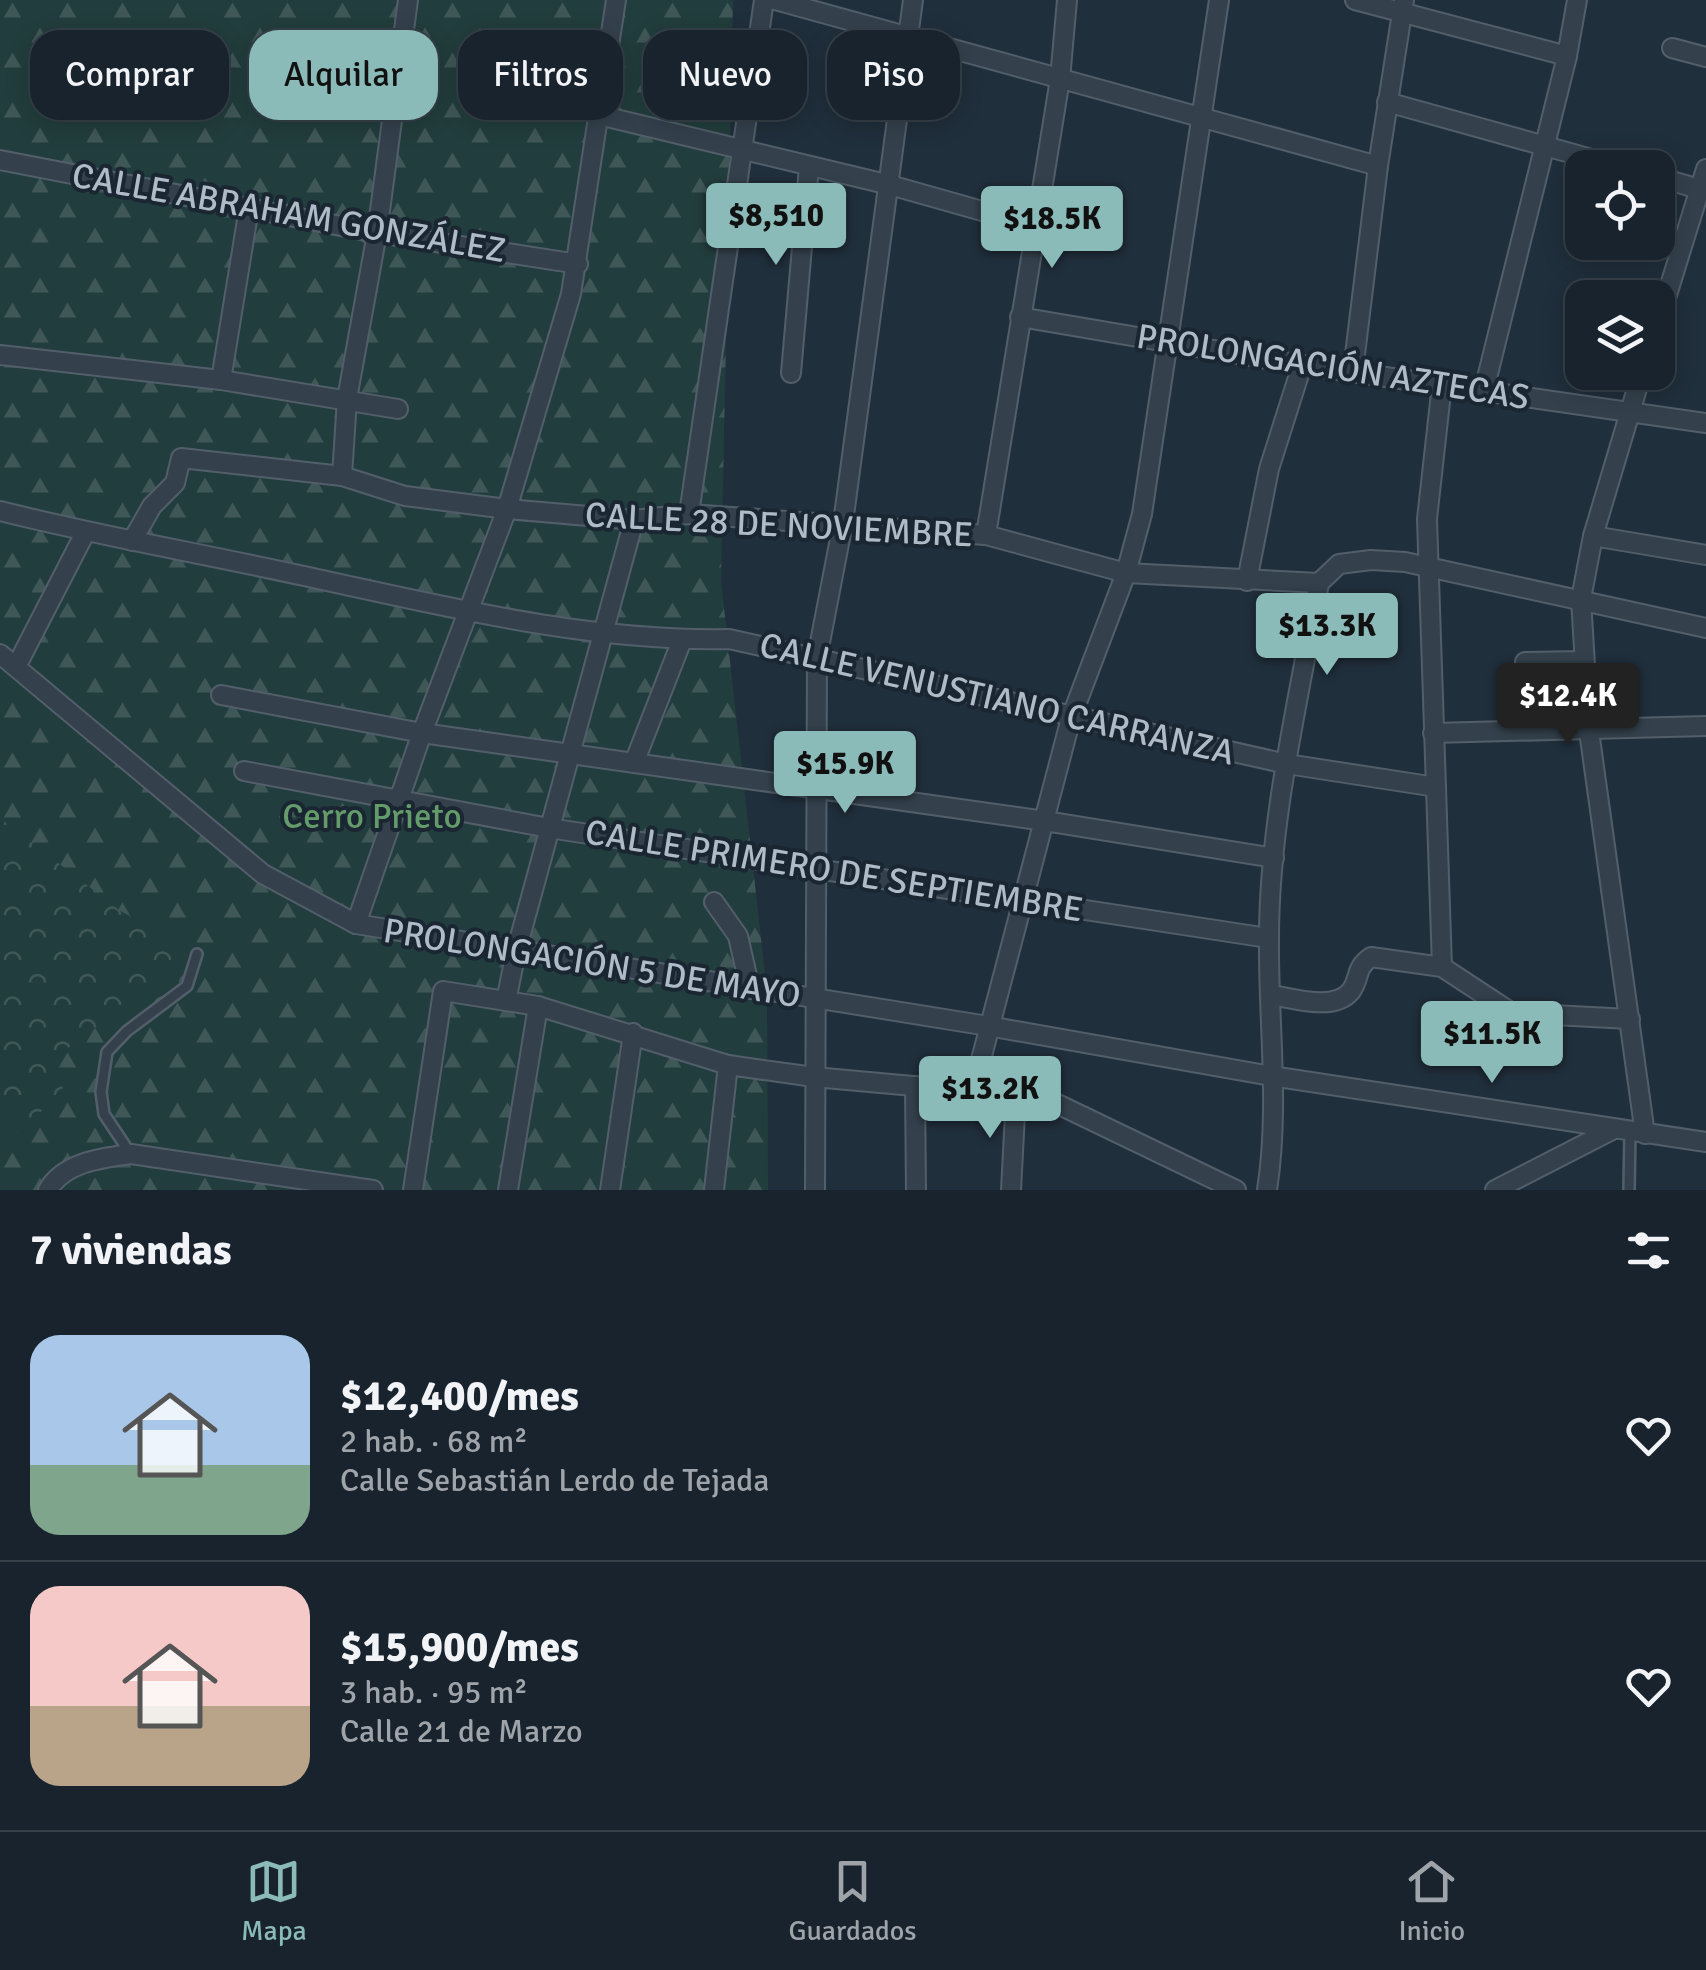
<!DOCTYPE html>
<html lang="es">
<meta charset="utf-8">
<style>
:root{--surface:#18232d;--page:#252f39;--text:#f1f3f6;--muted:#9fa4aa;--line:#364049;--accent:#8bbbb9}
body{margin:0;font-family:Signika,sans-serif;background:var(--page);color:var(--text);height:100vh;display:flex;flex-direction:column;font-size:38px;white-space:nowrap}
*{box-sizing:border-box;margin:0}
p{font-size:32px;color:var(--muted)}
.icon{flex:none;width:55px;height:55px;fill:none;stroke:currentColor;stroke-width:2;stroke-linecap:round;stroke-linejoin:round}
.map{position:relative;height:1190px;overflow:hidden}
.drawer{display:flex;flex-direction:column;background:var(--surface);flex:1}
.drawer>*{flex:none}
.banner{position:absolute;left:30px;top:30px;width:1000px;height:90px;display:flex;gap:20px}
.tools{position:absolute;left:1565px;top:150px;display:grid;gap:20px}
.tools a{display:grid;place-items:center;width:110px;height:110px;border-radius:20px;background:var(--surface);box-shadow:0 5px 25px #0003,0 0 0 2px var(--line);font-size:50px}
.price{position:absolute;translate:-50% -85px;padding:0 22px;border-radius:10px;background:var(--accent);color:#111;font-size:32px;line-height:65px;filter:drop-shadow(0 2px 5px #0008)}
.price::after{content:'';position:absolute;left:50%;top:60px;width:30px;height:22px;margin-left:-15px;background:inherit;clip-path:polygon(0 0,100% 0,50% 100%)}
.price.active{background:#222;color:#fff}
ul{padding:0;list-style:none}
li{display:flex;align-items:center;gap:30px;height:250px;padding:0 30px}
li+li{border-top:2px solid var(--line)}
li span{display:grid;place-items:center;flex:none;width:280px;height:200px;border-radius:30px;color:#555}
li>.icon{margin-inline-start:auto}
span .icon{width:120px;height:120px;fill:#fffc;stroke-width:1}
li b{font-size:42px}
h2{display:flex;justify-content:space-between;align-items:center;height:120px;padding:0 30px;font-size:42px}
.tag{padding:0 35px;border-radius:30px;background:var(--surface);box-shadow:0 5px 25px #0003,0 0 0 2px var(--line);font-size:35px;line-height:90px}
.tag.active{background:var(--accent);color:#111}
.dock{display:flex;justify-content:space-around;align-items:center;height:140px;border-top:2px solid var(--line);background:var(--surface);font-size:28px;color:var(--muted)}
.dock a{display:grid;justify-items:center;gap:5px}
.dock .active{color:var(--accent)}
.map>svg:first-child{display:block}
.forest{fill:url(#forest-firs)}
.park{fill:url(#park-crowns)}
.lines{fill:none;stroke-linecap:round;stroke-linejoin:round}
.service-casing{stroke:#525f6a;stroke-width:14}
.minor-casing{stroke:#525f6a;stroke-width:22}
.service{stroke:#34414c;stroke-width:9}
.minor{stroke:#34414c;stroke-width:18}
.labels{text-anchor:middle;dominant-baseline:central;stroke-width:8;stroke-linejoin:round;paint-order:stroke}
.street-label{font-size:35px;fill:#afbcc8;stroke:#1a2631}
.park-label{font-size:35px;fill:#649b6b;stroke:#1a2631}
</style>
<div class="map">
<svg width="1706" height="1190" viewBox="0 0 1706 1190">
<defs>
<pattern id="forest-firs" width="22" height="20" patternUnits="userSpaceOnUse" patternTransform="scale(2.5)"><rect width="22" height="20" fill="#223d3d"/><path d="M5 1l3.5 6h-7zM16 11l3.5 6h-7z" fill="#405758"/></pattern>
<pattern id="park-crowns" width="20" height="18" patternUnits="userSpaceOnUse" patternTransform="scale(2.5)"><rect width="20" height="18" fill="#223d3d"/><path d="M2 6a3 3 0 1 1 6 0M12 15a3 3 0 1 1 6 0" fill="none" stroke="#405758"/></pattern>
</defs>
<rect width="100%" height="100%" fill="#202f3c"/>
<!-- forest -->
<polygon class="forest" points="0,0 733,0 721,581 767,992 768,1190 0,1190"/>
<!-- park -->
<path class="park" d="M0,818L119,910L191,951L189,974C176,986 150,1015 135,1020C127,1023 118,1021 111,1023C84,1029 42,1060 63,1088L20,1134L0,1125Z"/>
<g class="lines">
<!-- service casing -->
<g class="service-casing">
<g id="service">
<polyline points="130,1153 104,1114 101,1092 107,1052 127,1031 187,986 197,954"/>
<polyline points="1629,1190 1630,1131"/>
</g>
</g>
<!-- minor casing -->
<g class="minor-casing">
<g id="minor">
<polyline points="775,0 1378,166"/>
<polyline points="1355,0 1567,56"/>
<polyline points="1672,48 1706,57"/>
<polyline points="1387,102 1624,168"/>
<polyline points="599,115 890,185 1035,226"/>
<polyline points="0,160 377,233 578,264"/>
<polyline points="1658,177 1706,191"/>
<polyline points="1020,317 1302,365 1706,423"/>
<polyline points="1658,324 1706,169"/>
<polyline points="0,355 221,380 398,409"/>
<polyline points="1353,371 1378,166 1404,0"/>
<polyline points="1642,372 1593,536 1581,599 1589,731 1645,1134"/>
<polyline points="791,373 809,167"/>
<polyline points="221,380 249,208"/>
<polyline points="1442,384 1427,519 1442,967"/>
<polyline points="1484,390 1567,56 1577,0"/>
<polyline points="342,476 347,399 377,233 408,0"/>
<path d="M0,511C99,536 199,553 299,575C440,605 583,642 729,639L1287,764L1436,787"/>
<polyline points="689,514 764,0"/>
<polyline points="986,535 1060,79 1067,0"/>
<polyline points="1593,536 1706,555"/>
<polyline points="132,541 152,506 175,483 181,458 342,476 405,496 507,509 634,520 689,514 986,535 1126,573 1319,583 1339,564 1371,560 1405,562 1706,628"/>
<polyline points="1247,581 1269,469 1302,365"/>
<polyline points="0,654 263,874 356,924 988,1026 1271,1076 1706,1142"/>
<polyline points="1525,662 1584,661"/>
<polyline points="16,667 85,533"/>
<polyline points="221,695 422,733 1045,821 1274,858"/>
<polyline points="1433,733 1706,726"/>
<polyline points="634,763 682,640"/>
<polyline points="244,771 549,828 1268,938"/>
<polyline points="714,902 738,936 750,989"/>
<polyline points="356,924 422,733 507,509 571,294 616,0"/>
<path d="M1271,995C1293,998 1334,1012 1351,991C1361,977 1354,969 1371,957L1442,967L1512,1013L1630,1019"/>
<polyline points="506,1001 516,952 634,520"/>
<polyline points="915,1086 916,1190"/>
<polyline points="973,1090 1071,718 1126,573 1142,514 1219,0"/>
<path d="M48,1190C64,1162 102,1158 131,1154L373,1190"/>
<polyline points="413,1190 443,991 538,1006 728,1065 814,1077 1045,1098 1236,1190"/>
<polyline points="508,1190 538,1006"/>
<polyline points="610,1190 633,1033"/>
<polyline points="714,1190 728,1065"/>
<polyline points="815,1190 817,658 843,523 913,0"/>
<polyline points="1011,1190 1016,1095"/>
<path d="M1267,1190C1280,1107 1268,1021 1269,938C1269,820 1299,699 1319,583"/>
<polyline points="1495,1190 1614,1129"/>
</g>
</g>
<!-- service -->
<use href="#service" class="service"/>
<!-- minor -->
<use href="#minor" class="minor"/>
</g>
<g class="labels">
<!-- street labels -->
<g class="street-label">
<text transform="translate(289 213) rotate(10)">CALLE ABRAHAM GONZÁLEZ</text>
<text transform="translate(1333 367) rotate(9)">PROLONGACIÓN AZTECAS</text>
<text transform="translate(779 525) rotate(3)">CALLE 28 DE NOVIEMBRE</text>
<text transform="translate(997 699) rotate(13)">CALLE VENUSTIANO CARRANZA</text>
<text transform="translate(834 871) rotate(9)">CALLE PRIMERO DE SEPTIEMBRE</text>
<text transform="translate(592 963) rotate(9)">PROLONGACIÓN 5 DE MAYO</text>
</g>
<!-- park labels -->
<g class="park-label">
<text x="372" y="816">Cerro Prieto</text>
</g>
</g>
</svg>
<div class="tools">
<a><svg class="icon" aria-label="locate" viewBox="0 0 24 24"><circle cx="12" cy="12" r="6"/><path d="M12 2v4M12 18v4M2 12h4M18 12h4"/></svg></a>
<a><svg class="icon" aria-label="layers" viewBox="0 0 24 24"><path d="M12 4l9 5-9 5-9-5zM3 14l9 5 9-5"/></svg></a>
</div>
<b class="price" style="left:776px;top:268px">$8,510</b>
<b class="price" style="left:1052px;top:271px">$18.5K</b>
<b class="price" style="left:1327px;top:678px">$13.3K</b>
<b class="price active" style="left:1568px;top:748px">$12.4K</b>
<b class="price" style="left:845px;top:816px">$15.9K</b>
<b class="price" style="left:1492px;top:1086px">$11.5K</b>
<b class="price" style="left:990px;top:1141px">$13.2K</b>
<div class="banner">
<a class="tag">Comprar</a>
<a class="tag active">Alquilar</a>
<a class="tag">Filtros</a>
<a class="tag">Nuevo</a>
<a class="tag">Piso</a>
</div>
</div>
<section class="drawer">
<h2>7 viviendas<svg class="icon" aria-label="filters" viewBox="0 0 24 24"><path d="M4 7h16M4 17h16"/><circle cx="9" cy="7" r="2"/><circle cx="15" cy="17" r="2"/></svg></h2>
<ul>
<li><span style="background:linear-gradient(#a9c7e8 65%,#7fa58c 0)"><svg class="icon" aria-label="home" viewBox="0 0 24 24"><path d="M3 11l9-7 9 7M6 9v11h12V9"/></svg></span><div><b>$12,400/mes</b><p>2 hab. · 68 m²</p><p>Calle Sebastián Lerdo de Tejada</p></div><svg class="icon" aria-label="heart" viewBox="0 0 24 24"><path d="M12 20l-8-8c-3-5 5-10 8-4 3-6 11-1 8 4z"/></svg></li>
<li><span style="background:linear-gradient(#f6c9c9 60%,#b9a48a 0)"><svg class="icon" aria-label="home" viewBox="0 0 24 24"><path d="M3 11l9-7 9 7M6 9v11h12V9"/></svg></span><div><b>$15,900/mes</b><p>3 hab. · 95 m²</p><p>Calle 21 de Marzo</p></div><svg class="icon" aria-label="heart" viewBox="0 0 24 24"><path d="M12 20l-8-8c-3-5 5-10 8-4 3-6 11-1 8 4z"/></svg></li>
</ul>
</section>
<nav class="dock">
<a class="active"><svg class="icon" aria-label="map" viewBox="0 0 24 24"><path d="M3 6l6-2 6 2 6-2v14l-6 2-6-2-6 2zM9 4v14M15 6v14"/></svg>Mapa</a>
<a><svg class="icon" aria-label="saved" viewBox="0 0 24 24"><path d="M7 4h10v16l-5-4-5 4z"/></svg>Guardados</a>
<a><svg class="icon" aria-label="home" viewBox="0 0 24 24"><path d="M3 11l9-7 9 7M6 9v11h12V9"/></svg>Inicio</a>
</nav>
